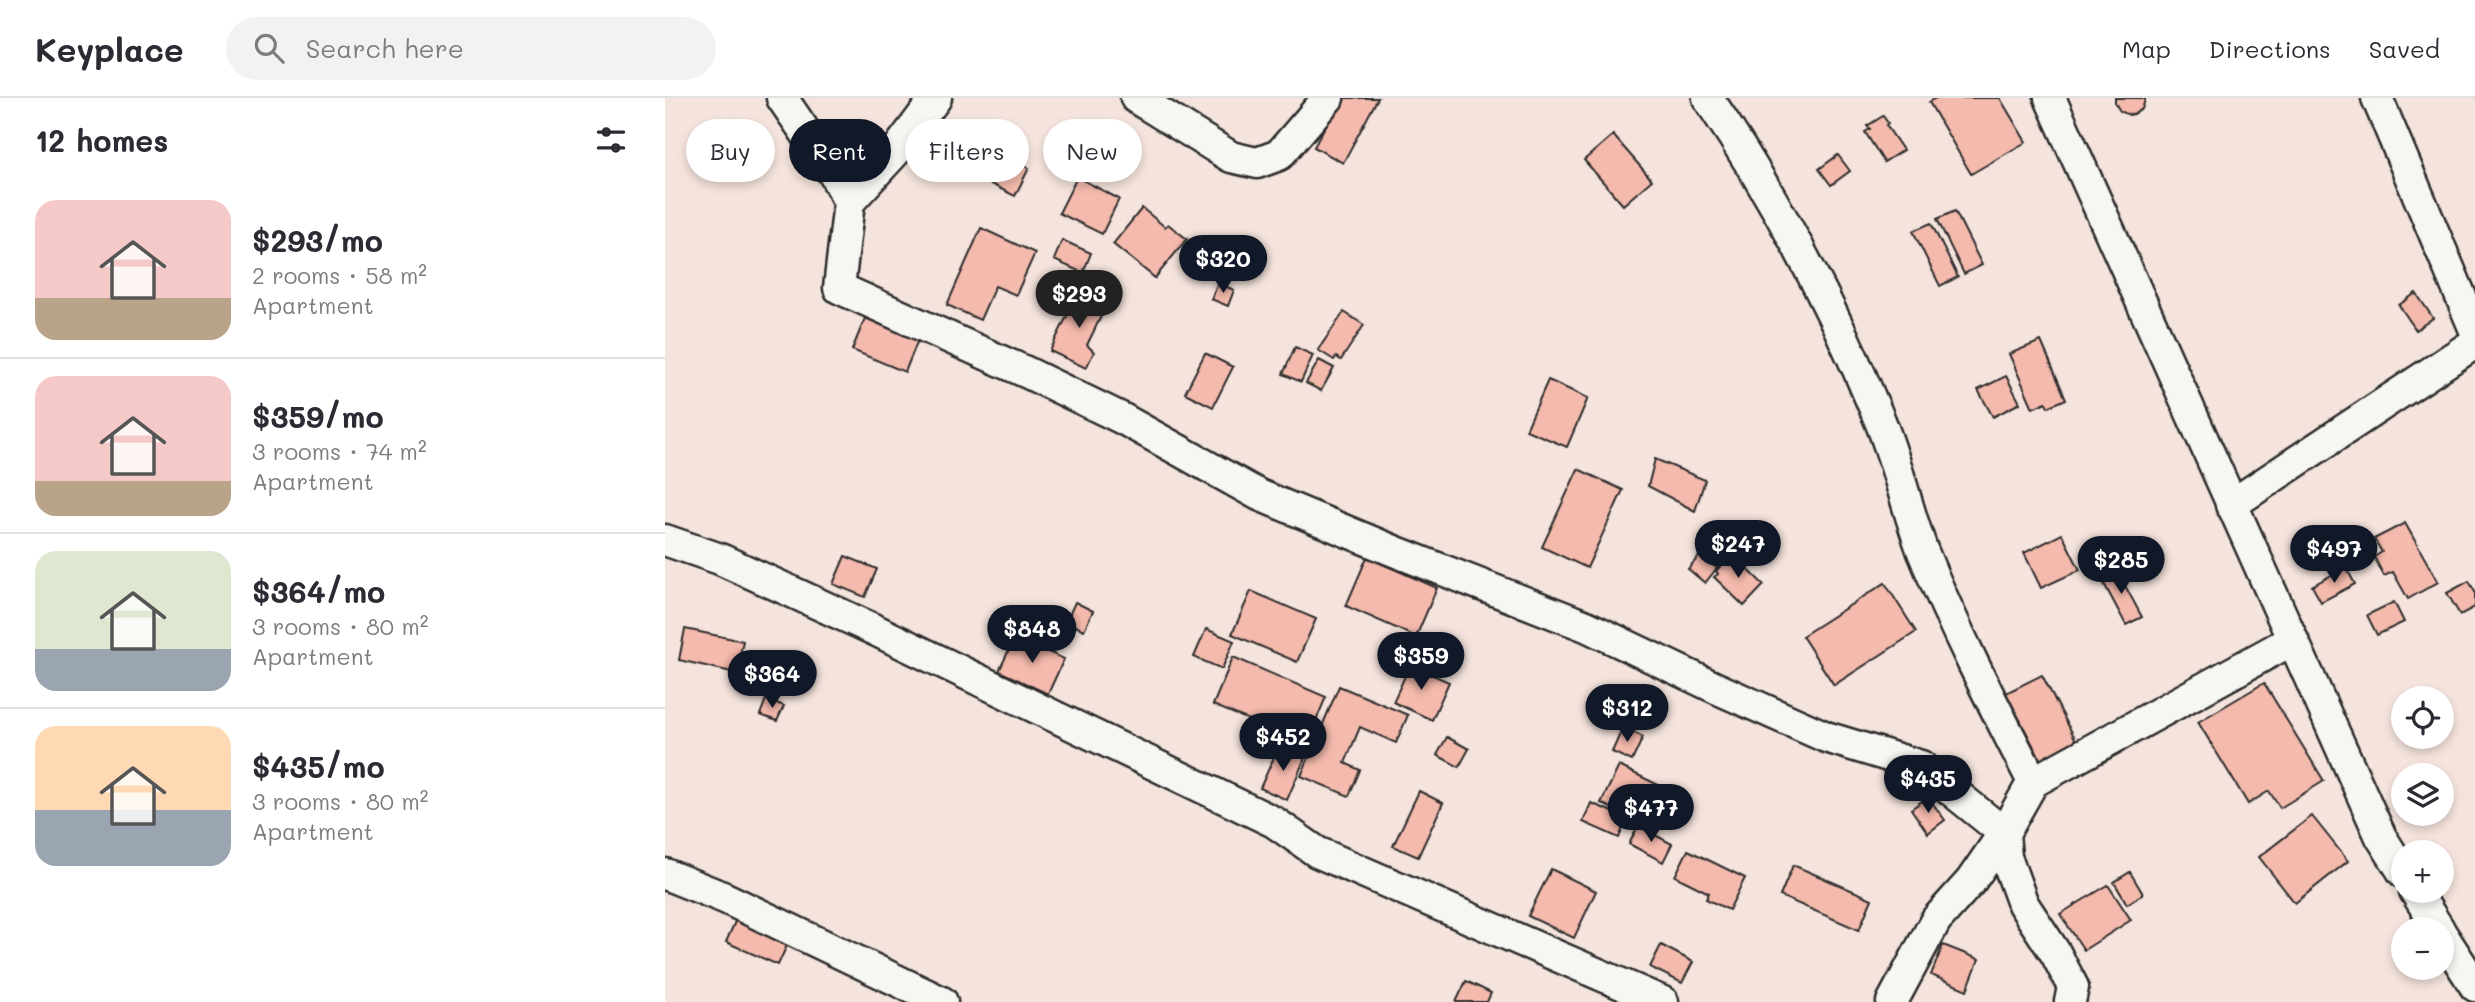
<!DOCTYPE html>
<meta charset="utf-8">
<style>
:root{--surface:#fff;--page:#f2f2f3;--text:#2b2b33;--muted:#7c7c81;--line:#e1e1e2;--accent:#111827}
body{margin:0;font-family:Mali,sans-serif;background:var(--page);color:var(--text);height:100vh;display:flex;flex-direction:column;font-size:26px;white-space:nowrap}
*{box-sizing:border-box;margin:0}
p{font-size:23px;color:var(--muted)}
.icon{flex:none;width:38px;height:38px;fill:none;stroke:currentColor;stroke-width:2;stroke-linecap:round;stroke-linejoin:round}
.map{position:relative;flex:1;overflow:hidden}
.side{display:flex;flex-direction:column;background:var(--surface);width:665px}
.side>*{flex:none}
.banner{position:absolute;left:21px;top:21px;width:665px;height:63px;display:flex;gap:14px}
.controls{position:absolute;left:1726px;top:588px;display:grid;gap:14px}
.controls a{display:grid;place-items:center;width:63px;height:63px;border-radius:50%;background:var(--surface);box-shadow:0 4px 10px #0003;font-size:35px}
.price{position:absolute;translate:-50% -60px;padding:0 16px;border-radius:24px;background:var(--accent);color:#fff;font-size:23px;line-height:46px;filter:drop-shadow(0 2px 4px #0008)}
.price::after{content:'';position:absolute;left:50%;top:42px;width:21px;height:16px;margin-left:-10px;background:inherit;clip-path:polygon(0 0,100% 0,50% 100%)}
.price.on{background:#222;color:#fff}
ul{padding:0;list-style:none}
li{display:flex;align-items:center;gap:21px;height:175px;padding:0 35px}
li+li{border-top:2px solid var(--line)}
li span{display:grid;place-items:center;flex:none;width:196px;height:140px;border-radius:21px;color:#555}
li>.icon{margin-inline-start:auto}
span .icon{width:84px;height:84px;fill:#fffc;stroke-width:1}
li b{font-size:30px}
h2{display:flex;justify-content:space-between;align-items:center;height:84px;padding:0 35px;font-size:30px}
.chip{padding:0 24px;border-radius:32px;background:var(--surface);box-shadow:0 4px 10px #0003;font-size:24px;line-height:63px}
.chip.on{background:var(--accent);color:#fff}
header{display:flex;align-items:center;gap:42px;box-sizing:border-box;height:98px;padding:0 35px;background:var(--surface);border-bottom:2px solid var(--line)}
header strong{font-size:33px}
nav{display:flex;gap:38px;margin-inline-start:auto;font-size:24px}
.search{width:490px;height:63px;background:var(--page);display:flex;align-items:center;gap:18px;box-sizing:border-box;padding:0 24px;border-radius:38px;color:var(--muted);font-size:26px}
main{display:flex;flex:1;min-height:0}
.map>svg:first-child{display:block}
.building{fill:#f4baad;stroke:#2b2b2b;stroke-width:2}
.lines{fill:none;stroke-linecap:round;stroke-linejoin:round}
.minor-casing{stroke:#2b2b2b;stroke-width:35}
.minor{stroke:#f6f6f2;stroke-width:30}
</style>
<header>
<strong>Keyplace</strong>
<div class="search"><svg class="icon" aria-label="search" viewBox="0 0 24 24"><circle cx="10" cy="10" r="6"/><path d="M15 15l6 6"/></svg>Search here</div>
<nav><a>Map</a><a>Directions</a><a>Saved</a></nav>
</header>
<main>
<section class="side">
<h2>12 homes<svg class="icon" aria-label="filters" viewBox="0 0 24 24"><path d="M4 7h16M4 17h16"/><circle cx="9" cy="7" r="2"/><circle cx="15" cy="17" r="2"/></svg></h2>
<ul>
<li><span style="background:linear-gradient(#f6c9c9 70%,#b9a48a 0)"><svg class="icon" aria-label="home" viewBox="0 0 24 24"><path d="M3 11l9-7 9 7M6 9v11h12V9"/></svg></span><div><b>$293/mo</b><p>2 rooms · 58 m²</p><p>Apartment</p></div></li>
<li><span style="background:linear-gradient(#f6c9c9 75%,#b9a48a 0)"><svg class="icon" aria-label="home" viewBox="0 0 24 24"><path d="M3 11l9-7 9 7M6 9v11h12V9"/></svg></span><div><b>$359/mo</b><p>3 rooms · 74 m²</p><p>Apartment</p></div></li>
<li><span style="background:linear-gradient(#dfe7d0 70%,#9aa5b1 0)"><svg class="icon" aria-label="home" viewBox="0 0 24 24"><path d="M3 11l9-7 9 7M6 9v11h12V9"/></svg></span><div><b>$364/mo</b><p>3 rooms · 80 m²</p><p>Apartment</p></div></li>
<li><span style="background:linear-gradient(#ffd9b3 60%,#9aa5b1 0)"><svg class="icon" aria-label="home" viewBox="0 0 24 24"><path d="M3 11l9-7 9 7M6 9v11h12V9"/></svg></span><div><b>$435/mo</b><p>3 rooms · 80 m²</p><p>Apartment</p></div></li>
</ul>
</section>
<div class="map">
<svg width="1810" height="904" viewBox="0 0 1810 904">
<rect width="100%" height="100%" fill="#f5e4dd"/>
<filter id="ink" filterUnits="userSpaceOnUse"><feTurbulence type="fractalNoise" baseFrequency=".0143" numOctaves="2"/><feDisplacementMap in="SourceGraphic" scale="14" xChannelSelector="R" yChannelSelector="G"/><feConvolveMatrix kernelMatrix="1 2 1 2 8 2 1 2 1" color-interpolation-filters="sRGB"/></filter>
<g filter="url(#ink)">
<!-- building -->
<g class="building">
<polygon points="675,0 713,0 678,65 649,49"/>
<polygon points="1271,0 1335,0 1361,44 1306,76 1264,4"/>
<polygon points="1450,0 1480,0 1480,2 1477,11 1469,16 1464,17 1455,13 1450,5"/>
<polygon points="1218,18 1223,25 1221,27 1238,52 1219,64 1200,34 1205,31 1202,28"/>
<polygon points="948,37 987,82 958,107 919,62"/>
<polygon points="321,49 364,70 350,98 307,77"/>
<polygon points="1173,57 1185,73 1166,87 1154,71"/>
<polygon points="412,79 454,101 437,136 394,115"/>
<polygon points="477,110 500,129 503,126 522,141 490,180 448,146"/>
<polygon points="1290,113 1317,167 1299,176 1272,121"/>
<polygon points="1266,125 1293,179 1275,188 1248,133"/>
<polygon points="316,130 370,155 351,197 330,188 315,222 282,207"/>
<polygon points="397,142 426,155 418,175 389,162"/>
<polygon points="553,185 569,192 563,208 546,201"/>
<polygon points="414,193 442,206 422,247 429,254 421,270 385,253"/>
<polygon points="1751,195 1768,220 1751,232 1734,207"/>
<polygon points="679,214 699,227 676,262 671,259 669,262 653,252"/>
<polygon points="200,220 253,242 240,274 187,252"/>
<polygon points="1376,243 1401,301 1383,309 1381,304 1368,310 1344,256"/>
<polygon points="630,249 648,257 636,284 618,276"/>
<polygon points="540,255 568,269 548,309 520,295"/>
<polygon points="654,262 669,270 656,293 641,285"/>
<polygon points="1341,278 1355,305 1328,319 1313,292"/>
<polygon points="883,282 923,300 902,349 861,332"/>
<polygon points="990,361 1040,382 1030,413 983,388"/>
<polygon points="913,371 958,392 922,470 877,449"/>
<polygon points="1740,425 1773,484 1743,501 1728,474 1719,478 1709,459 1717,454 1709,441"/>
<polygon points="1397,436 1415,472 1376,490 1359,455"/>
<polygon points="1067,456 1099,487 1079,508 1049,479 1053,476 1051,473"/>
<polygon points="1035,457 1052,470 1040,485 1023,471"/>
<polygon points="180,458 212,471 200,499 168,486"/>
<polygon points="702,459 772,490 751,539 681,508"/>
<polygon points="1450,469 1477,519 1461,527 1435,478"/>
<polygon points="1681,469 1690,486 1656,504 1647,488"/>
<polygon points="1804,483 1810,494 1810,509 1795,517 1782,495"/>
<polygon points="1220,485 1251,534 1169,587 1137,538"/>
<polygon points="586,493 651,521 632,564 567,536"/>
<polygon points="410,504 428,513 419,532 401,524"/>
<polygon points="1729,504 1739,524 1712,537 1702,517"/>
<polygon points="20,531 78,543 71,575 14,562"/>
<polygon points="541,531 569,543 557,571 529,559"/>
<polygon points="350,539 399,561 383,596 334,573"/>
<polygon points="568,559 661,599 641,646 548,607"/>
<polygon points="745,567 784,584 767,622 728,604"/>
<polygon points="1377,577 1412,644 1376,663 1341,595"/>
<polygon points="1599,585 1659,683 1615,710 1604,693 1583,706 1533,624"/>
<polygon points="674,588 743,617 731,645 695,629 680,665 695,672 684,698 636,678"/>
<polygon points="101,601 119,608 112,623 95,617"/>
<polygon points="958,629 978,639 967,663 947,654"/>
<polygon points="782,639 804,651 794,669 772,657"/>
<polygon points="614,648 640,660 622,702 595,690"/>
<polygon points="954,668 1006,693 988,731 936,705"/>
<polygon points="754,693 778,705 753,759 728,748"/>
<polygon points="1263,699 1280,722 1263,735 1246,711"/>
<polygon points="926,705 962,720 954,740 918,724"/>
<polygon points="1647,718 1683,763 1630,805 1594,759"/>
<polygon points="973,728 1007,746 998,764 964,746"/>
<polygon points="1023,752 1080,780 1064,812 1041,801 1044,795 1010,778"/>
<polygon points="1128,767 1207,801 1194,832 1115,798"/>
<polygon points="886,771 931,793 909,840 863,818"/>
<polygon points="1465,774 1478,796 1462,806 1449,784"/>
<polygon points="1443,787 1466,822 1419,852 1395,816"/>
<polygon points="72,819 124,843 113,867 61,844"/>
<polygon points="996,847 1028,864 1017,885 985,869"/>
<polygon points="1278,847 1314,861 1302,892 1266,877"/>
<polygon points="801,883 826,895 822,904 791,904"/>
</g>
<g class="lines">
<!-- minor casing -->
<g class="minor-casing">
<g id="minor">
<polyline points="117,0 169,76 184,104 174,190 363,275 458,321 594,397 729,453 921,528 1051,590 1161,639 1256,668 1339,735 1341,759 1358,806 1391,856 1408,889 1405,904"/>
<polyline points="471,0 566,59 592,65 614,57 663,0"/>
<path d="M1043,0C1110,99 1167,207 1213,318C1232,362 1241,409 1258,454C1290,533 1329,608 1368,684"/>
<polyline points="1385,0 1716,739 1738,774"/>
<polyline points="1712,0 1810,232"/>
<polyline points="184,104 232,52 271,0"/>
<polyline points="1566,407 1810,245"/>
<polyline points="0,442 55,461 210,532 609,724 652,754 998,904"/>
<polyline points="0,776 60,800 277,904"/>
<polyline points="1750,793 1774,831"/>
<polyline points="1776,835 1810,888"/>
<polyline points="1227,904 1271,822 1306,783 1339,735 1368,684 1627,542"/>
</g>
</g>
<!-- minor -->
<use href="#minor" class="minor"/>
</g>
</g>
</svg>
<div class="controls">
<a><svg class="icon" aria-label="locate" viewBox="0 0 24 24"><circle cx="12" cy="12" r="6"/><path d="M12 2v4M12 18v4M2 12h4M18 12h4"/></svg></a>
<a><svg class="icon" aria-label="layers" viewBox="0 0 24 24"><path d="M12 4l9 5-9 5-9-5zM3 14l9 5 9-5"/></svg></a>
<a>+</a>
<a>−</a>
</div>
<b class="price" style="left:558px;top:197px">$320</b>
<b class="price on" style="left:414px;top:232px">$293</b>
<b class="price" style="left:1073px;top:482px">$247</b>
<b class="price" style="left:1669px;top:487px">$497</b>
<b class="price" style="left:1456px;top:498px">$285</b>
<b class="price" style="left:367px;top:567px">$848</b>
<b class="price" style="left:756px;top:594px">$359</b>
<b class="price" style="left:107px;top:612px">$364</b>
<b class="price" style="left:962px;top:646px">$312</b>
<b class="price" style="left:618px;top:675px">$452</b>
<b class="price" style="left:1263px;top:717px">$435</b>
<b class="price" style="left:986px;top:746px">$477</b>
<div class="banner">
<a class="chip">Buy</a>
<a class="chip on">Rent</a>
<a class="chip">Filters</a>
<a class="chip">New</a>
</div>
</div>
</main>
